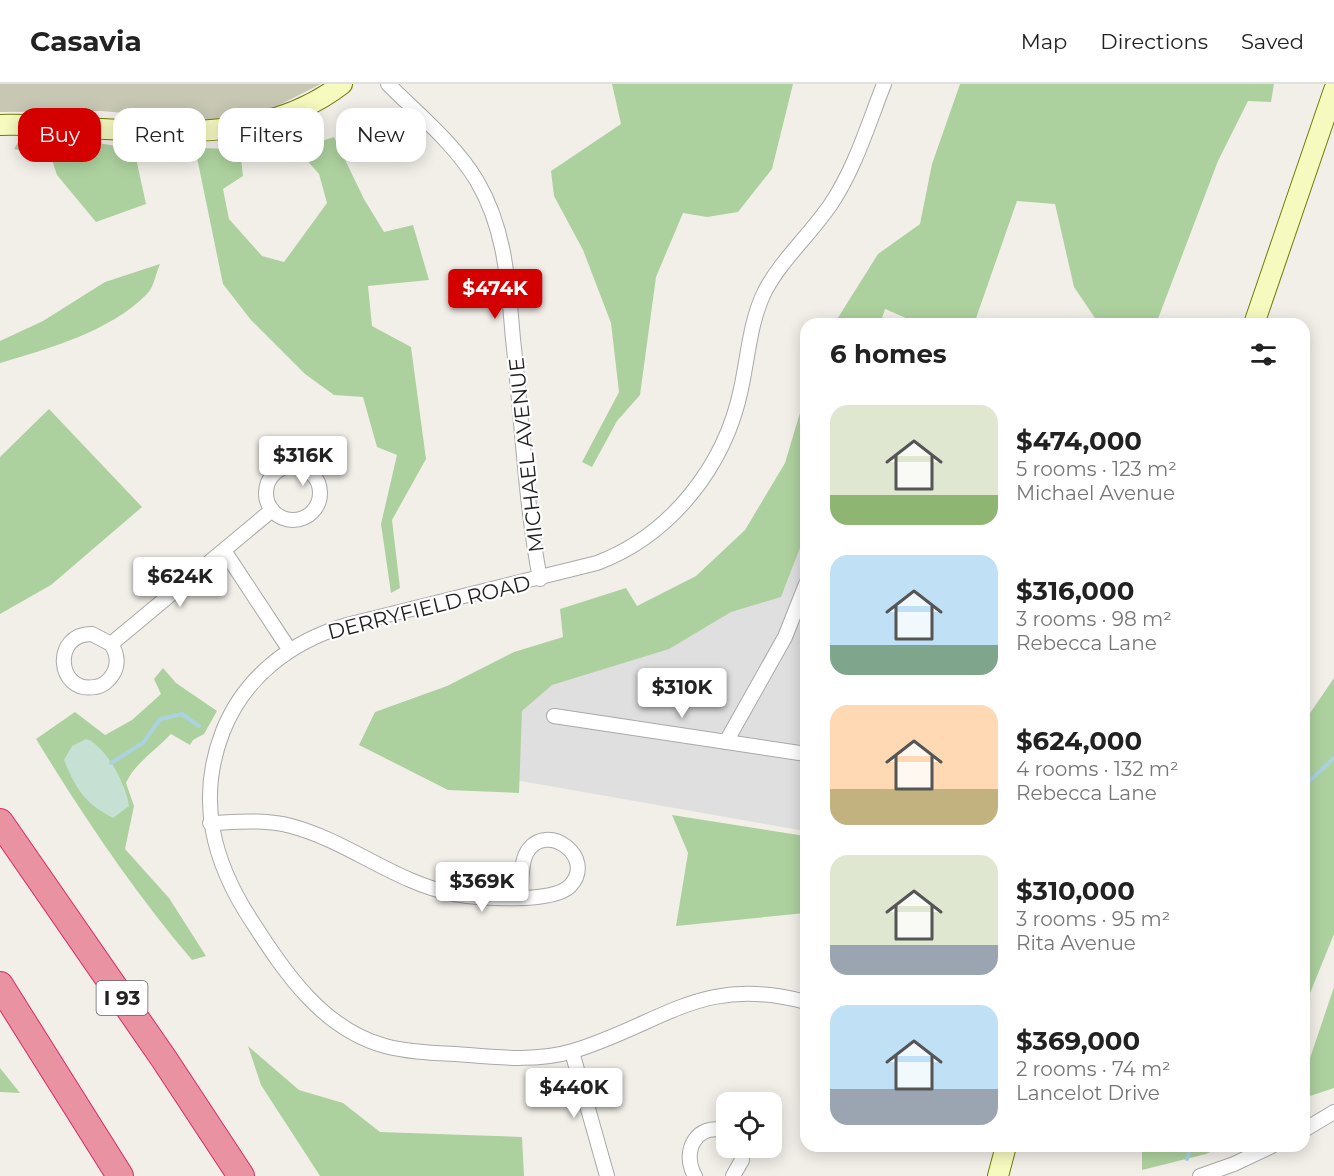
<!DOCTYPE html>
<meta charset="utf-8">
<style>
:root{--surface:#fff;--page:#f2f2f2;--text:#222;--muted:#767676;--line:#e0e0e0;--accent:#d40000}
body{margin:0;font-family:Montserrat,sans-serif;background:var(--page);color:var(--text);height:100vh;display:flex;flex-direction:column;font-size:22px;white-space:nowrap}
*{box-sizing:border-box;margin:0}
p{font-size:20px;color:var(--muted)}
.icon{flex:none;width:33px;height:33px;fill:none;stroke:currentColor;stroke-width:2;stroke-linecap:round;stroke-linejoin:round}
.map{position:relative;flex:1;overflow:hidden}
.drawer{position:absolute;left:800px;top:234px;width:510px;height:834px;display:flex;flex-direction:column;background:var(--surface);border-radius:18px;box-shadow:0 3px 15px #0003}
.drawer>*{flex:none}
.banner{position:absolute;left:18px;top:24px;width:570px;height:54px;display:flex;gap:12px}
.fabs{position:absolute;left:716px;top:1008px;display:grid;gap:12px}
.fabs a{display:grid;place-items:center;width:66px;height:66px;border-radius:12px;background:var(--surface);box-shadow:0 3px 15px #0003;font-size:30px}
.price{position:absolute;translate:-50% -51px;padding:0 14px;border-radius:6px;background:#fff;color:#222;font-size:20px;line-height:39px;filter:drop-shadow(0 2px 3px #0008)}
.price::after{content:'';position:absolute;left:50%;top:36px;width:18px;height:14px;margin-left:-9px;background:inherit;clip-path:polygon(0 0,100% 0,50% 100%)}
.price.active{background:var(--accent);color:#fff}
ul{padding:0;list-style:none}
li{display:flex;align-items:center;gap:18px;height:150px;padding:0 30px}
li span{display:grid;place-items:center;flex:none;width:168px;height:120px;border-radius:18px;color:#555}
li>.icon{margin-inline-start:auto}
span .icon{width:72px;height:72px;fill:#fffc;stroke-width:1}
li b{font-size:26px}
h2{display:flex;justify-content:space-between;align-items:center;height:72px;padding:0 30px;font-size:26px}
.chip{padding:0 21px;border-radius:18px;background:var(--surface);box-shadow:0 3px 15px #0003;font-size:21px;line-height:54px}
.chip.active{background:var(--accent);color:#fff}
header{display:flex;align-items:center;gap:36px;box-sizing:border-box;height:84px;padding:0 30px;background:var(--surface);border-bottom:2px solid var(--line)}
header strong{font-size:28px}
nav{display:flex;gap:33px;margin-inline-start:auto;font-size:21px}
.map>svg:first-child{display:block}
.residential{fill:#e0dfdf}
.construction{fill:#c7c7b4}
.forest{fill:#add19e}
.wetland{fill:#c6e0d4}
.lines{fill:none;stroke-linecap:round;stroke-linejoin:round}
.stream{stroke:#aad3df;stroke-width:4}
.street-casing{stroke:#a9a9a9;stroke-width:16}
.secondary-casing{stroke:#707d05;stroke-width:22}
.highway-casing{stroke:#dc2a67;stroke-width:28}
.street{stroke:#fff;stroke-width:14}
.secondary{stroke:#f7fabf;stroke-width:20}
.highway{stroke:#e892a2;stroke-width:26}
.labels{text-anchor:middle;dominant-baseline:central;stroke-width:4.5;stroke-linejoin:round;paint-order:stroke}
.shield{fill:#fff;stroke:#646464;stroke-width:1.5}
.shield-label{font-size:20px;font-weight:bold;fill:#222}
.street-label{font-size:21px;fill:#222;stroke:#fff}
</style>
<header>
<strong>Casavia</strong>
<nav><a>Map</a><a>Directions</a><a>Saved</a></nav>
</header>
<div class="map">
<svg width="1334" height="1092" viewBox="0 0 1334 1092">
<rect width="100%" height="100%" fill="#f2efe9"/>
<!-- residential -->
<polygon class="residential" points="805,414 805,747 429,681 447,607 635,548"/>
<!-- construction -->
<polygon class="construction" points="0,0 321,0 267,27 218,37 101,27 0,28"/>
<!-- forest -->
<g class="forest">
<polygon points="612,0 793,0 772,85 738,128 707,133 683,129 656,193 640,311 617,337 592,383 582,378 619,308 611,239 583,166 554,112 551,87 621,40"/>
<polygon points="960,0 1274,0 1271,18 1248,17 1218,77 1156,240 1099,240 1074,203 1055,120 1017,117 974,240 920,240 885,225 880,240 834,240 878,170 920,140 932,80"/>
<polygon points="21,53 92,58 134,65 146,120 96,138 57,91 51,73 14,65"/>
<polygon points="334,53 364,115 384,148 413,141 429,196 368,202 372,242 411,263 426,375 392,436 400,504 391,509 381,440 397,371 377,363 363,313 334,311 305,290 251,236 223,200 195,64 240,65 243,92 223,105 229,135 262,172 284,178 327,119 319,90 297,65"/>
<path d="M160,180C156,189 154,203 147,210C111,247 48,265 0,279V257L43,237L105,198Z"/>
<polygon points="805,312 805,451 781,513 731,528 669,565 552,601 522,627 519,709 448,706 359,661 375,628 447,602 514,568 563,553 560,525 626,504 637,522 696,492 745,446 785,379"/>
<polygon points="49,325 142,423 51,501 0,530 0,373"/>
<path d="M163,584L176,599L217,627L204,650L193,656L190,661L171,650C156,666 134,680 126,699L134,722L125,765L169,814L206,872L192,876C133,807 84,733 36,655L75,628L105,651L132,636L161,610L154,595Z"/>
<polygon points="1334,594 1334,850 1304,924 1304,638"/>
<polygon points="672,731 805,752 805,829 676,842 688,769"/>
<polygon points="1334,903 1334,1004 1304,1014 1304,992"/>
<polygon points="248,962 299,1006 343,1019 380,1048 522,1053 524,1092 320,1092 261,1001"/>
<polygon points="0,984 20,1009 0,1008"/>
<polygon points="1142,1062 1224,1062 1206,1070 1142,1086"/>
</g>
<!-- wetland -->
<path class="wetland" d="M86,655C106,661 127,703 129,722L113,734C84,719 76,705 64,676L72,662Z"/>
<g class="lines">
<!-- stream -->
<g class="stream">
<polyline points="111,679 143,659 160,635 182,630 199,642"/>
<polyline points="1304,702 1334,674"/>
<polyline points="1187,1075 1191,1062"/>
</g>
<!-- street casing -->
<g class="street-casing">
<g id="street">
<path d="M388,0C418,30 455,60 477,97C506,146 508,200 513,255C522,335 525,416 540,495"/>
<circle cx="293" cy="409" r="27"/>
<polyline points="225,468 289,565"/>
<path d="M111,560C117,569 119,580 113,590C109,597 102,602 95,603C56,610 52,549 92,550L111,560L272,426"/>
<polyline points="554,632 806,670"/>
<polyline points="726,658 785,553 806,500"/>
<path d="M210,739C237,738 264,735 291,742C348,757 396,799 454,810C478,814 552,820 570,802C597,774 547,736 527,768C520,780 522,800 520,813"/>
<path d="M806,918C702,890 664,939 573,967C540,977 503,974 469,971C441,969 412,969 385,962C323,945 286,890 253,839C213,779 196,716 223,647C245,592 292,557 347,541L597,479C671,451 725,382 741,305C748,273 750,237 765,207C782,175 810,151 831,120C855,84 868,41 884,0"/>
<polyline points="572,968 607,1092"/>
<polyline points="1304,1046 1334,1028"/>
<path d="M695,1092C681,1068 696,1038 726,1047"/>
<polyline points="733,1092 742,1076 741,1064"/>
<polyline points="1200,1092 1234,1080 1272,1062"/>
</g>
</g>
<!-- secondary casing -->
<g class="secondary-casing">
<g id="secondary">
<path d="M0,41C112,38 245,75 342,0"/>
<polyline points="1254,240 1334,6"/>
<polyline points="998,1092 1006,1062"/>
</g>
</g>
<!-- highway casing -->
<g class="highway-casing">
<g id="highway">
<polyline points="0,738 164,975 241,1092"/>
<polyline points="0,901 120,1092"/>
</g>
</g>
<!-- street -->
<use href="#street" class="street"/>
<!-- secondary -->
<use href="#secondary" class="secondary"/>
<!-- highway -->
<use href="#highway" class="highway"/>
</g>
<g class="labels">
<!-- shield labels -->
<rect class="shield" x="96.5" y="897" width="51" height="34" rx="4.5"/>
<g class="shield-label">
<text x="122" y="914">I 93</text>
</g>
<!-- street labels -->
<g class="street-label">
<text transform="translate(526 371) rotate(-96)">MICHAEL AVENUE</text>
<text transform="translate(429 523) rotate(-14)">DERRYFIELD ROAD</text>
</g>
</g>
</svg>
<div class="fabs">
<a><svg class="icon" aria-label="locate" viewBox="0 0 24 24"><circle cx="12" cy="12" r="6"/><path d="M12 2v4M12 18v4M2 12h4M18 12h4"/></svg></a>
</div>
<b class="price active" style="left:495px;top:236px">$474K</b>
<b class="price" style="left:303px;top:403px">$316K</b>
<b class="price" style="left:180px;top:524px">$624K</b>
<b class="price" style="left:682px;top:635px">$310K</b>
<b class="price" style="left:482px;top:829px">$369K</b>
<b class="price" style="left:574px;top:1035px">$440K</b>
<div class="banner">
<a class="chip active">Buy</a>
<a class="chip">Rent</a>
<a class="chip">Filters</a>
<a class="chip">New</a>
</div>
<section class="drawer">
<h2>6 homes<svg class="icon" aria-label="filters" viewBox="0 0 24 24"><path d="M4 7h16M4 17h16"/><circle cx="9" cy="7" r="2"/><circle cx="15" cy="17" r="2"/></svg></h2>
<ul>
<li><span style="background:linear-gradient(#dfe7d0 75%,#8fb573 0)"><svg class="icon" aria-label="home" viewBox="0 0 24 24"><path d="M3 11l9-7 9 7M6 9v11h12V9"/></svg></span><div><b>$474,000</b><p>5 rooms · 123 m²</p><p>Michael Avenue</p></div></li>
<li><span style="background:linear-gradient(#bfe0f5 75%,#7fa58c 0)"><svg class="icon" aria-label="home" viewBox="0 0 24 24"><path d="M3 11l9-7 9 7M6 9v11h12V9"/></svg></span><div><b>$316,000</b><p>3 rooms · 98 m²</p><p>Rebecca Lane</p></div></li>
<li><span style="background:linear-gradient(#ffd9b3 70%,#c2b280 0)"><svg class="icon" aria-label="home" viewBox="0 0 24 24"><path d="M3 11l9-7 9 7M6 9v11h12V9"/></svg></span><div><b>$624,000</b><p>4 rooms · 132 m²</p><p>Rebecca Lane</p></div></li>
<li><span style="background:linear-gradient(#dfe7d0 75%,#9aa5b1 0)"><svg class="icon" aria-label="home" viewBox="0 0 24 24"><path d="M3 11l9-7 9 7M6 9v11h12V9"/></svg></span><div><b>$310,000</b><p>3 rooms · 95 m²</p><p>Rita Avenue</p></div></li>
<li><span style="background:linear-gradient(#bfe0f5 70%,#9aa5b1 0)"><svg class="icon" aria-label="home" viewBox="0 0 24 24"><path d="M3 11l9-7 9 7M6 9v11h12V9"/></svg></span><div><b>$369,000</b><p>2 rooms · 74 m²</p><p>Lancelot Drive</p></div></li>
</ul>
</section>
</div>
